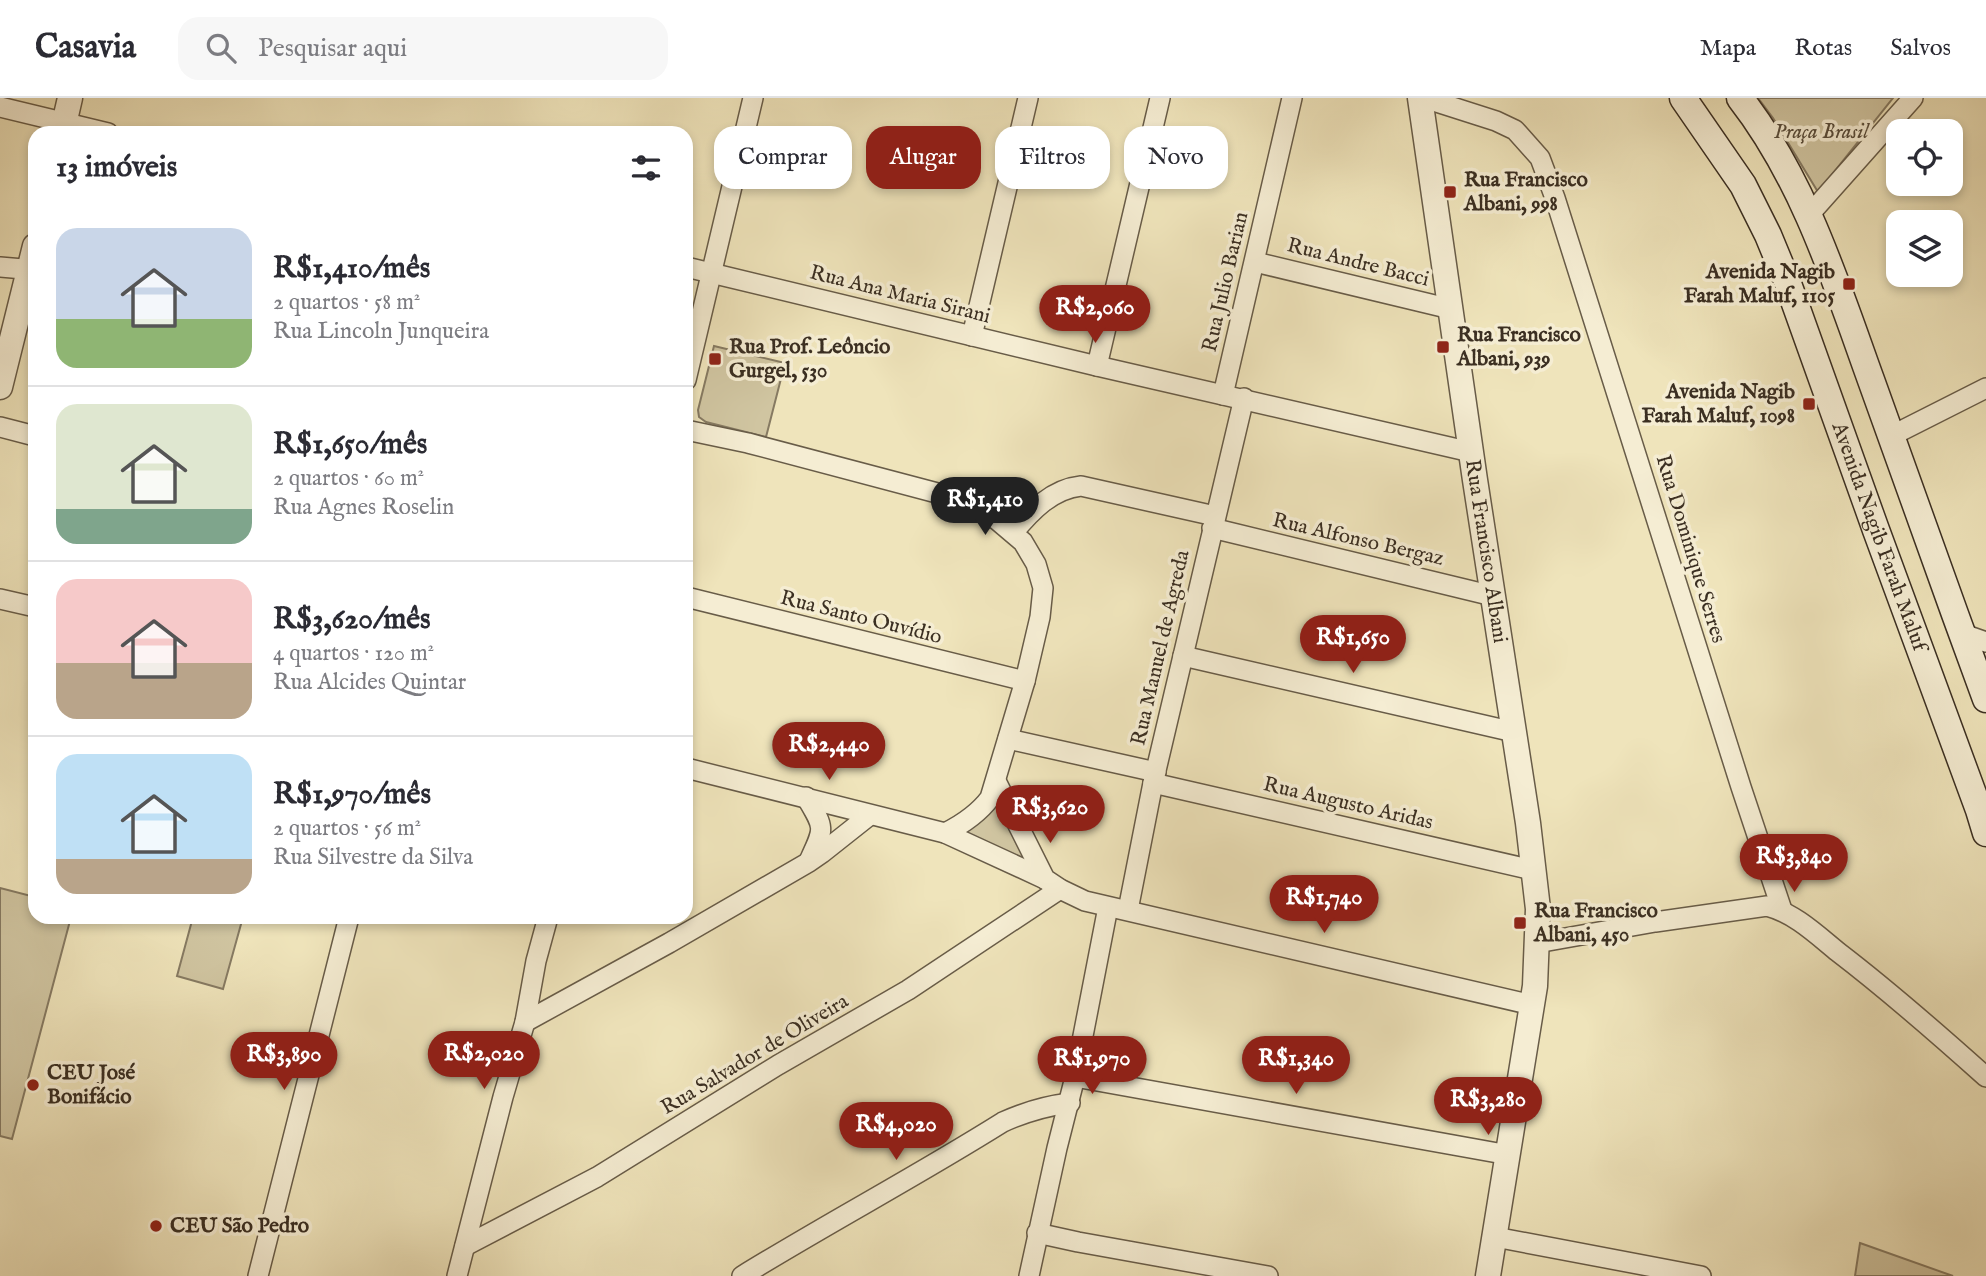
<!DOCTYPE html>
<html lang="pt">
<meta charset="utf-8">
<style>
:root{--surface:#fff;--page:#f7f7f7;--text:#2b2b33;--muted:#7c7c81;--line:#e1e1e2;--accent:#8f2418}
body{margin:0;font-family:"IM FELL English",serif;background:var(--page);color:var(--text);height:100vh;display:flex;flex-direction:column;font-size:26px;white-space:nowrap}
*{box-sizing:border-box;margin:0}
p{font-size:23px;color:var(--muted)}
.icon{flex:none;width:38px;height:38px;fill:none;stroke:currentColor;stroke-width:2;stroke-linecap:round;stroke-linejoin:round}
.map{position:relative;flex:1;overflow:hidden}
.details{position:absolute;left:28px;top:28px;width:665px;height:798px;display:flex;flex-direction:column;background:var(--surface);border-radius:21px;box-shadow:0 4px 10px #0003}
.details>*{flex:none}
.banner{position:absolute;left:714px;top:28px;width:665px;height:63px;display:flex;gap:14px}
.buttons{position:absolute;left:1886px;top:21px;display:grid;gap:14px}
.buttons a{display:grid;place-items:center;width:77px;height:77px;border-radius:14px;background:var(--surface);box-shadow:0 4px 10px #0003;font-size:35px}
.price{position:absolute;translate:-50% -60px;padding:0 16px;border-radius:24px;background:var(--accent);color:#fff;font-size:23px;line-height:46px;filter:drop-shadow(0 2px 4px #0008)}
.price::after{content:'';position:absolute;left:50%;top:42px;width:21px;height:16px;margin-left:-10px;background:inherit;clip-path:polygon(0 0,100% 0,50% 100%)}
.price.active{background:#222;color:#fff}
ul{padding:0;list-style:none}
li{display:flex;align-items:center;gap:21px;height:175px;padding:0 28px}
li+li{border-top:2px solid var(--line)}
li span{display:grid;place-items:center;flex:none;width:196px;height:140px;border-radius:21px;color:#555}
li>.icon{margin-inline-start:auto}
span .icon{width:84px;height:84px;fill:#fffc;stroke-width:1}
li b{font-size:30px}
h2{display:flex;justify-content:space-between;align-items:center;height:84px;padding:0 28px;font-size:30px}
.tag{padding:0 24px;border-radius:21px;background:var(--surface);box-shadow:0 4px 10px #0003;font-size:24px;line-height:63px}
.tag.active{background:var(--accent);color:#fff}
header{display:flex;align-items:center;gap:42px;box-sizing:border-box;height:98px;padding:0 35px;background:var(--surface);border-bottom:2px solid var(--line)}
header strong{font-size:33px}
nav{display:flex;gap:38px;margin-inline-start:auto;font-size:24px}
.search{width:490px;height:63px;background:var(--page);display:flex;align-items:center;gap:18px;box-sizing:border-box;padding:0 24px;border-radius:21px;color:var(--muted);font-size:26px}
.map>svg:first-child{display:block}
.green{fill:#d0c5a1;stroke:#867a62;stroke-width:2}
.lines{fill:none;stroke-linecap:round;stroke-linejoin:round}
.minor-casing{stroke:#685c48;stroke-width:22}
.tertiary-casing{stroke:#685c48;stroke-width:27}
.secondary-casing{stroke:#3b2f22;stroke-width:29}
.minor{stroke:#f5edd3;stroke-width:19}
.tertiary{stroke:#f5edd3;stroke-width:24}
.secondary{stroke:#f5edd3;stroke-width:26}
.poi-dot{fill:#8f2418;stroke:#f5edd3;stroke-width:2.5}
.labels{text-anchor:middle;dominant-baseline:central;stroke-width:7;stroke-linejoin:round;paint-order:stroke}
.park-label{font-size:21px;font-style:italic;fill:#594d3b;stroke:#f5edd3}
.poi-label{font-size:21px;font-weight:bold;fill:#3b2f22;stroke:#f5edd3;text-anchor:start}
.street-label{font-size:21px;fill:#3b2f22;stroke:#f5edd3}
</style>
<header>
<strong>Casavia</strong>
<div class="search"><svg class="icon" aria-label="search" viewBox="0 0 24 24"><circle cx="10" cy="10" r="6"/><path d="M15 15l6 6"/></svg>Pesquisar aqui</div>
<nav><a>Mapa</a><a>Rotas</a><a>Salvos</a></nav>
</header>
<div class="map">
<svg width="1986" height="1178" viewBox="0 0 1986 1178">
<rect width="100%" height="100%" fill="#efe4bb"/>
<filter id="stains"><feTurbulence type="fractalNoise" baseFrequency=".00286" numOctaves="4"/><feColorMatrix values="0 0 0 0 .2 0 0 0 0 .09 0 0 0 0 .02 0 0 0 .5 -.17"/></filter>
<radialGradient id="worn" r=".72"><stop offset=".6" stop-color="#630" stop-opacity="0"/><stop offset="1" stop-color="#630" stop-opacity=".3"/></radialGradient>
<!-- green -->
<g class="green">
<polygon points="1758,0 1893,0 1818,94 1773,20"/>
<polygon points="714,248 785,265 766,339 706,324 699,319 698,312"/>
<polygon points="998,692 1027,762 952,736"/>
<polygon points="0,790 35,799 35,819 71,819 12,1041 0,1038"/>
<polygon points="193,819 243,819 223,891 177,878"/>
<polygon points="1860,1145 1953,1178 1855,1178"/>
</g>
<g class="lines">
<!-- minor casing -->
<g class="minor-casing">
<g id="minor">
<polyline points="1424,0 1496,23 1515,32 1540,60 1555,100 1741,689 1782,812"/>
<polyline points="0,9 108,35"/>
<polyline points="1809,117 1913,0"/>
<polyline points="1255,164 1451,211"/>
<polyline points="0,169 35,172"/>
<polyline points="686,169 1097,268 1471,354"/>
<polyline points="972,238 1028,0"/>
<polyline points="1097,268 1160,0"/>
<polyline points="686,282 753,0"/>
<polyline points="1223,297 1292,0"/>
<polyline points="0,329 35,338"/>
<path d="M686,332L748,345L956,400L997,422L1023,444L1036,466L1043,490L1040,519L1025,583L990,700C978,716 963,726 945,735"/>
<polyline points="1891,338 1986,290"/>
<polyline points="1212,430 1493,498"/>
<path d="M1013,435C1031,413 1052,391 1081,388L1215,418"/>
<polyline points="686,499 1025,583"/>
<polyline points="0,501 35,509"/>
<polyline points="1963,536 1986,544"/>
<polyline points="1183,558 1514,634"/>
<polyline points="1008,641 1156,674"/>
<polyline points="686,670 945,735 1045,781"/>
<polyline points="996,683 1045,781 1060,791 1085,803 1532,907"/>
<polyline points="1153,685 1533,772"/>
<path d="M806,699C825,731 825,729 809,763"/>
<polyline points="1128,812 1153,685 1244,300"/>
<path d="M1537,845L1655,824L1767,808C1794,815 1816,836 1838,854C1889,893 1938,936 1986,979"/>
<polyline points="525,924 669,845 809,764 822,755 870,717"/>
<polyline points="1075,979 1509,1057"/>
<polyline points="1037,1135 1078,1144 1268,1178"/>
<polyline points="1495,1139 1701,1178"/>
<polyline points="465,1148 597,1079 778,967 908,892 1060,791"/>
<polyline points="258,1178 349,819"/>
<polyline points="457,1178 503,999 525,924 536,863 548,819"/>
<path d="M742,1178C828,1125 917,1078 1003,1024C1025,1014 1045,1008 1070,1005"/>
<polyline points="1029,1178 1057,1050 1075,979 1108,809"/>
</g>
</g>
<!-- tertiary casing -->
<g class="tertiary-casing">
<g id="tertiary">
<path id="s1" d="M1420,0L1475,382L1528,725L1538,811L1535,888L1488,1178"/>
<polyline points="62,35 70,0"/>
<polyline points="0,289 35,148"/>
</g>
</g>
<!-- secondary casing -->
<g class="secondary-casing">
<g id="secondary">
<path id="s2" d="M1683,0L1743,87L1768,137L1787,183L1876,432L1979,712L1986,735"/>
<path d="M1740,0C1804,82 1836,185 1871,282C1909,389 1947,495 1986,601"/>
</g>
</g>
<!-- minor -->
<use href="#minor" class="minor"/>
<!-- tertiary -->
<use href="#tertiary" class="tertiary"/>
<!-- secondary -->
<use href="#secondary" class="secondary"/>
</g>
<!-- markers -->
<g class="poi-dot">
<rect x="1443" y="87" width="14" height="14" rx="3.5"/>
<rect x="1842" y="179" width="14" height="14" rx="3.5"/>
<rect x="1436" y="242" width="14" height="14" rx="3.5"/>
<rect x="708" y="254" width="14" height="14" rx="3.5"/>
<rect x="1802" y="299" width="14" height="14" rx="3.5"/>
<rect x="1513" y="818" width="14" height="14" rx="3.5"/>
<circle cx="33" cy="987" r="7"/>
<circle cx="156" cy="1128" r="7"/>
</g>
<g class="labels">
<!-- park labels -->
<g class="park-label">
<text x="1821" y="34">Praça Brasil</text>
</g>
<!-- poi labels -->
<g class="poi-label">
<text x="1464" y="82">Rua Francisco<tspan x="1464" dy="24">Albani, 998</tspan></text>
<text x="1835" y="174" text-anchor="end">Avenida Nagib<tspan x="1835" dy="24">Farah Maluf, 1105</tspan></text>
<text x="1457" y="237">Rua Francisco<tspan x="1457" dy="24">Albani, 939</tspan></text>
<text x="729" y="249">Rua Prof. Leôncio<tspan x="729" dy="24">Gurgel, 530</tspan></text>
<text x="1795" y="294" text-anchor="end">Avenida Nagib<tspan x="1795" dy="24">Farah Maluf, 1098</tspan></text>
<text x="1534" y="813">Rua Francisco<tspan x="1534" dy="24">Albani, 450</tspan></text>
<text x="47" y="975">CEU José<tspan x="47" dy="24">Bonifácio</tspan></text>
<text x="170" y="1128">CEU São Pedro</text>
</g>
<!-- street labels -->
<g class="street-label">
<text transform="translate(1358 165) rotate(14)">Rua Andre Bacci</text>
<text transform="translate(1226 184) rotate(-77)">Rua Julio Barian</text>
<text transform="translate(900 197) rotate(14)">Rua Ana Maria Sirani</text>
<text stroke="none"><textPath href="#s2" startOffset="483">Avenida Nagib Farah Maluf</textPath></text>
<text transform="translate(1358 442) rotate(13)">Rua Alfonso Bergaz</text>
<text transform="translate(1690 451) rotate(73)">Rua Dominique Serres</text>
<text stroke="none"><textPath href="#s1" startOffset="458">Rua Francisco Albani</textPath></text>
<text transform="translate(861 520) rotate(14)">Rua Santo Ouvídio</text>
<text transform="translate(1161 550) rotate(-77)">Rua Manuel de Agreda</text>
<text transform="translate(1348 706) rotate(13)">Rua Augusto Aridas</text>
<text transform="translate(755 957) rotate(-31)">Rua Salvador de Oliveira</text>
</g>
</g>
<rect width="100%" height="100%" filter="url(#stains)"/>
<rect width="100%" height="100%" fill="url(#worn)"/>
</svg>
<div class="buttons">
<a><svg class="icon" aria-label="locate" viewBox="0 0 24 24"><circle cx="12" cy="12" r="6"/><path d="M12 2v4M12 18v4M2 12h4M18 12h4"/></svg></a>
<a><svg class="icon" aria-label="layers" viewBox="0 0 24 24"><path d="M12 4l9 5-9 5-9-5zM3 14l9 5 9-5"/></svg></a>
</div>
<b class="price" style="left:1095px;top:247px">R$2,060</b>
<b class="price active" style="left:985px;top:439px">R$1,410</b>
<b class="price" style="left:1353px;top:577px">R$1,650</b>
<b class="price" style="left:829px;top:684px">R$2,440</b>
<b class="price" style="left:1050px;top:747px">R$3,620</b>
<b class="price" style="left:1794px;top:796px">R$3,840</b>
<b class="price" style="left:1324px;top:837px">R$1,740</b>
<b class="price" style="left:484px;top:993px">R$2,020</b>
<b class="price" style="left:284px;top:994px">R$3,890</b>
<b class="price" style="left:1092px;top:998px">R$1,970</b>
<b class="price" style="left:1296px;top:998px">R$1,340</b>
<b class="price" style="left:1488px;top:1039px">R$3,280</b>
<b class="price" style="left:896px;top:1064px">R$4,020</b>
<div class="banner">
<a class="tag">Comprar</a>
<a class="tag active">Alugar</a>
<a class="tag">Filtros</a>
<a class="tag">Novo</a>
</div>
<section class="details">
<h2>13 imóveis<svg class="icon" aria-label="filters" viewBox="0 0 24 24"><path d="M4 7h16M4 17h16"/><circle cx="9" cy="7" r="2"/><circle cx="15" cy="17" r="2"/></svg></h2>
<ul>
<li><span style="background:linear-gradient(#c9d6e8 65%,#8fb573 0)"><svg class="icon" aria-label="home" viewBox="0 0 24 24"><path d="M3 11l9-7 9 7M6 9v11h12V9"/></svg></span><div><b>R$1,410/mês</b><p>2 quartos · 58 m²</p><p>Rua Lincoln Junqueira</p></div></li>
<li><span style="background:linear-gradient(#dfe7d0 75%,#7fa58c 0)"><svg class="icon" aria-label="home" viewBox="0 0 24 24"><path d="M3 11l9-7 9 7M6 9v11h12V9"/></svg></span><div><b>R$1,650/mês</b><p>2 quartos · 60 m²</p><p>Rua Agnes Roselin</p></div></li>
<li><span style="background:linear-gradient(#f6c9c9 60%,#b9a48a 0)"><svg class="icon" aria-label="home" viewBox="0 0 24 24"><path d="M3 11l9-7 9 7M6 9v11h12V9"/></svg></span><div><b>R$3,620/mês</b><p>4 quartos · 120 m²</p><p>Rua Alcides Quintar</p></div></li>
<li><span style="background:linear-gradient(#bfe0f5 75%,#b9a48a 0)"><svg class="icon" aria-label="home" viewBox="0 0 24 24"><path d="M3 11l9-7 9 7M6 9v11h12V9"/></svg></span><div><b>R$1,970/mês</b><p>2 quartos · 56 m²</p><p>Rua Silvestre da Silva</p></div></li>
</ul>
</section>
</div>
